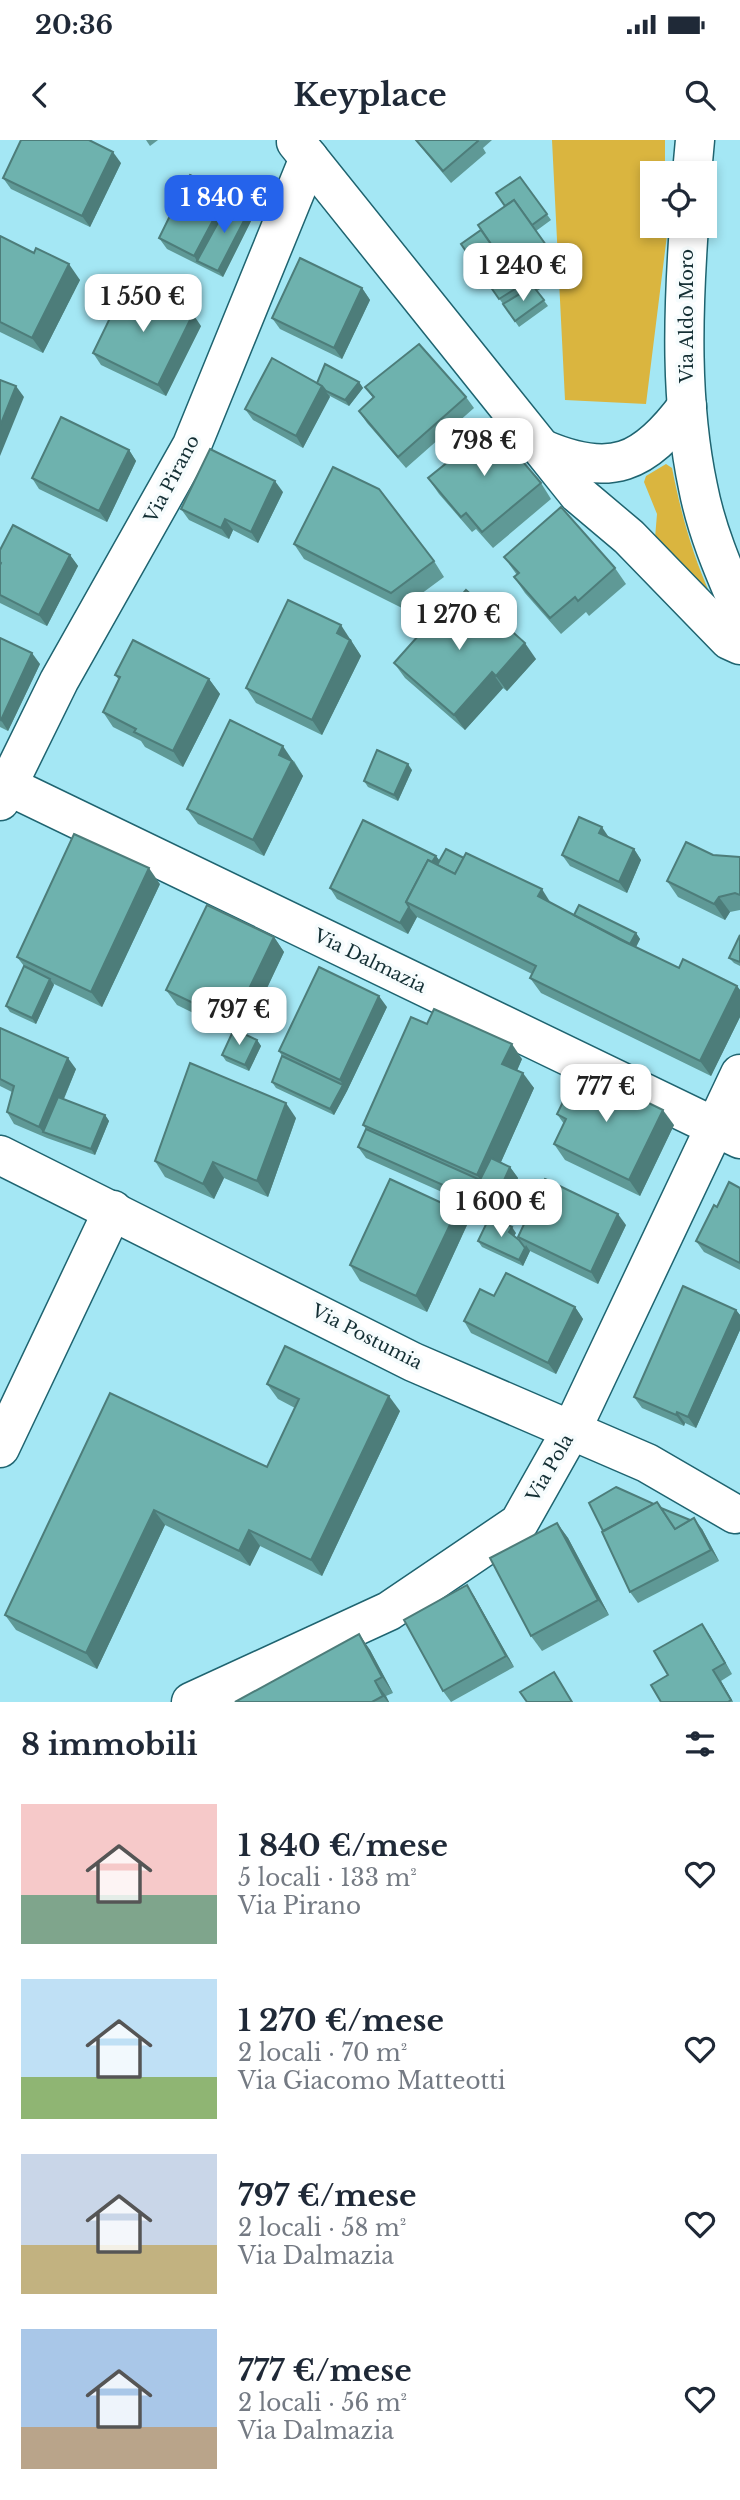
<!DOCTYPE html>
<html lang="it">
<meta charset="utf-8">
<style>
:root{--surface:#fff;--page:#f6f6f7;--text:#1f2937;--muted:#747a83;--accent:#2563eb}
body{margin:0;font-family:"Libre Baskerville",serif;background:var(--page);color:var(--text);height:100vh;display:flex;flex-direction:column;font-size:26px;white-space:nowrap}
*{box-sizing:border-box;margin:0}
p{font-size:23px;color:var(--muted)}
.icon{flex:none;width:38px;height:38px;fill:none;stroke:currentColor;stroke-width:2;stroke-linecap:round;stroke-linejoin:round}
.map{position:relative;height:1562px;overflow:hidden}
.side{display:flex;flex-direction:column;background:var(--surface);flex:1}
.side>*{flex:none}
.fabs{position:absolute;left:640px;top:21px;display:grid;gap:14px}
.fabs a{display:grid;place-items:center;width:77px;height:77px;border-radius:0px;background:var(--surface);box-shadow:0 4px 10px #0003;font-size:35px}
.price{position:absolute;translate:-50% -60px;padding:0 16px;border-radius:14px;background:#fff;color:#222;font-size:23px;line-height:46px;filter:drop-shadow(0 2px 4px #0008)}
.price::after{content:'';position:absolute;left:50%;top:42px;width:21px;height:16px;margin-left:-10px;background:inherit;clip-path:polygon(0 0,100% 0,50% 100%)}
.price.active{background:var(--accent);color:#fff}
ul{padding:0;list-style:none}
li{display:flex;align-items:center;gap:21px;height:175px;padding:0 21px}
li span{display:grid;place-items:center;flex:none;width:196px;height:140px;border-radius:0px;color:#555}
li>.icon{margin-inline-start:auto}
span .icon{width:84px;height:84px;fill:#fffc;stroke-width:1}
li b{font-size:30px}
h2{display:flex;justify-content:space-between;align-items:center;height:84px;padding:0 21px;font-size:30px}
.status{display:flex;justify-content:space-between;align-items:center;height:49px;padding:0 35px;background:var(--surface);direction:ltr}
.status svg{height:19px;fill:currentColor}
header{display:flex;justify-content:space-between;align-items:center;height:91px;padding:0 21px;background:var(--surface);font-size:32px;font-weight:700}
.map>svg:first-child{display:block}
.green{fill:#dab53f}
.lines{fill:none;stroke-linecap:round;stroke-linejoin:round}
.minor-casing{stroke:#1f6470;stroke-width:41}
.minor{stroke:#fff;stroke-width:38}
.wall{fill:#5f9996}
.shaded-wall{fill:#4d7d7a}
.building{fill:#6eb2ae;stroke:#4d7d7a;stroke-width:2}
.labels{text-anchor:middle;dominant-baseline:central;stroke-width:7;stroke-linejoin:round;paint-order:stroke}
.street-label{font-size:18px;fill:#142f34;stroke:#f6fcfd}
</style>
<div class="status"><b>20:36</b><svg viewBox="0 0 49 12"><path d="M0 12V9h3v3zM5 12V6h3v6zM10 12V3h3v9zM15 12V0h3v12zM26 1h20v11H26zM47 4h2v5h-2z"/></svg></div>
<header><svg class="icon" aria-label="back" viewBox="0 0 24 24"><path d="M15 5l-7 7 7 7"/></svg>Keyplace<svg class="icon" aria-label="search" viewBox="0 0 24 24"><circle cx="10" cy="10" r="6"/><path d="M15 15l6 6"/></svg></header>
<div class="map">
<svg width="740" height="1562" viewBox="0 0 740 1562">
<rect width="100%" height="100%" fill="#a4e7f4"/>
<!-- green -->
<g class="green">
<polygon points="552,0 665,0 665,33 653,33 653,86 668,87 646,264 565,260"/>
<path d="M666,324L672,328C681,373 692,414 711,456L655,398L657,374L644,342L646,336Z"/>
</g>
<g class="lines">
<!-- minor casing -->
<g class="minor-casing">
<g id="minor">
<polyline points="296,2 578,354 629,397 729,500 740,505"/>
<polyline points="692,33 695,0"/>
<path d="M689,86C683,172 680,262 698,347C706,389 723,429 740,468"/>
<path d="M543,309C611,338 644,324 687,266"/>
<polyline points="0,642 740,999"/>
<polyline points="0,661 59,541 192,305 309,18"/>
<polyline points="0,1015 413,1222 647,1323 735,1374"/>
<polyline points="0,1308 113,1070"/>
<polyline points="191,1562 389,1471 519,1383 572,1289 740,934"/>
</g>
</g>
<!-- minor -->
<use href="#minor" class="minor"/>
</g>
<!-- wall -->
<g class="wall">
<polygon points="146,0 158,0 150,6"/>
<polygon points="415,0 492,0 483,8 486,13 451,43"/>
<polygon points="121,23 90,87 11,49 3,38"/>
<polygon points="520,37 551,80 536,91 522,71 554,117 542,125 553,141 537,151 548,166 519,187 461,104 481,90 505,66"/>
<polygon points="227,54 231,59 254,75 223,137 167,109 159,98"/>
<polygon points="0,96 80,140 43,213 0,192"/>
<polygon points="362,148 370,160 342,219 280,189 272,178"/>
<polygon points="201,186 166,256 101,225 93,213"/>
<polygon points="359,242 363,248 349,266 330,256 303,308 253,280 245,269 317,243"/>
<polygon points="365,247 466,257 474,268 406,328 367,283 359,271 373,258"/>
<polygon points="129,310 136,321 107,382 39,349 32,338"/>
<polygon points="428,338 541,343 551,359 493,408 476,389 472,392 439,354"/>
<polygon points="283,352 258,403 233,390 229,399 189,380 181,369"/>
<polygon points="294,404 434,421 444,437 402,468 304,419"/>
<polygon points="0,410 70,415 78,426 47,486 0,463"/>
<polygon points="504,417 615,428 626,444 589,476 586,472 561,494 525,453 514,437 517,435"/>
<polygon points="440,480 536,519 507,551 503,548 465,590 405,538 394,523"/>
<polygon points="0,498 40,524 8,591 0,587"/>
<polygon points="352,500 352,502 361,516 322,595 256,563 246,548"/>
<polygon points="115,535 209,539 220,554 183,627 145,607 141,601 113,587 103,572 119,540"/>
<polygon points="294,621 303,636 264,716 198,684 187,669"/>
<polygon points="412,630 398,661 368,647 364,641"/>
<polygon points="634,709 641,720 627,753 570,726 562,715"/>
<polygon points="713,715 740,717 740,770 730,772 725,780 678,757 667,741"/>
<polygon points="436,716 440,721 550,762 574,775 636,793 640,799 636,807 679,828 737,846 740,850 740,877 711,936 541,853 530,838 532,834 417,777 408,794 337,759 330,748"/>
<polygon points="160,744 102,867 54,844 36,884 10,872 6,866 24,826 17,817"/>
<polygon points="740,795 740,826 734,823 729,818"/>
<polygon points="274,797 284,812 245,894 257,900 261,906 249,931 226,921 222,915 232,892 177,865 166,850"/>
<polygon points="387,867 347,951 334,975 276,948 272,942 282,916 279,911"/>
<polygon points="427,884 522,919 517,930 534,948 501,1022 510,1027 518,1038 500,1078 366,1018 358,1007 366,989 363,985"/>
<polygon points="0,888 76,929 64,959 105,975 109,981 95,1015 47,998 14,984 7,972 12,952 0,946"/>
<polygon points="557,974 674,985 640,1056 565,1020 554,1004 564,984"/>
<polygon points="296,978 268,1057 224,1038 214,1059 165,1037 155,1021"/>
<polygon points="740,1048 740,1130 704,1112 696,1101 717,1067"/>
<polygon points="467,1085 427,1172 360,1141 350,1125"/>
<polygon points="626,1085 598,1144 530,1111 523,1126 482,1107 478,1101 516,1093 514,1096 519,1100 518,1097"/>
<polygon points="575,1167 583,1179 556,1234 471,1193 464,1181"/>
<polygon points="736,1170 740,1175 740,1190 696,1288 685,1283 684,1286 642,1268 634,1257"/>
<polygon points="267,1244 400,1271 322,1436 260,1406 250,1426 165,1385 97,1529 16,1490 5,1475 110,1253 267,1327 295,1268 278,1259"/>
<polygon points="661,1368 702,1389 719,1421 638,1463 630,1452"/>
<polygon points="557,1383 568,1398 609,1475 542,1511 531,1496"/>
<polygon points="474,1456 514,1527 451,1562 443,1551"/>
<polygon points="359,1494 370,1510 393,1553 386,1556 389,1562 235,1562"/>
<polygon points="710,1496 732,1534 721,1541 733,1562 661,1562 668,1535"/>
</g>
<!-- shaded-wall -->
<g class="shaded-wall">
<polygon points="113,12 121,23 90,87 82,76"/>
<polygon points="227,54 235,65 197,121 194,116"/>
<polygon points="250,69 254,75 223,137 218,131"/>
<polygon points="69,124 80,140 43,213 32,198"/>
<polygon points="362,148 370,160 342,219 334,208"/>
<polygon points="193,174 201,186 166,256 158,245"/>
<polygon points="359,242 363,248 349,266 345,260"/>
<polygon points="16,246 24,257 0,316 0,286"/>
<polygon points="322,246 330,257 303,308 296,296"/>
<polygon points="129,310 136,321 107,382 99,371"/>
<polygon points="275,341 283,352 258,403 251,392"/>
<polygon points="225,379 233,390 229,399 221,388"/>
<polygon points="70,415 78,426 47,486 39,475"/>
<polygon points="341,485 361,516 322,595 312,580 337,493"/>
<polygon points="525,503 536,519 507,551 496,536"/>
<polygon points="32,513 40,524 8,591 1,580"/>
<polygon points="492,532 503,548 465,590 454,575"/>
<polygon points="209,539 220,554 183,627 173,611"/>
<polygon points="283,606 303,636 264,716 253,700 279,615"/>
<polygon points="408,624 412,630 398,661 394,655"/>
<polygon points="602,687 610,699 599,693"/>
<polygon points="634,709 641,720 627,753 619,742"/>
<polygon points="436,716 444,727 410,764"/>
<polygon points="149,728 160,744 102,867 91,852"/>
<polygon points="542,749 552,765 538,756"/>
<polygon points="719,757 730,772 725,780 714,764"/>
<polygon points="409,767 417,777 408,794 400,783"/>
<polygon points="636,793 640,799 632,815 628,809"/>
<polygon points="274,797 284,812 244,897 233,882"/>
<polygon points="50,839 54,845 36,884 32,878"/>
<polygon points="737,846 740,850 740,877 711,936 700,921"/>
<polygon points="379,856 387,867 347,951 334,975 330,969 343,945 340,940"/>
<polygon points="257,900 261,906 249,931 245,925"/>
<polygon points="512,904 522,919 513,940 502,924"/>
<polygon points="68,918 76,929 49,994 43,992 39,987"/>
<polygon points="523,933 534,948 488,1051 477,1035"/>
<polygon points="286,963 296,978 268,1057 257,1041"/>
<polygon points="663,970 674,985 640,1056 629,1040"/>
<polygon points="105,975 109,981 95,1015 91,1009"/>
<polygon points="213,1022 224,1038 214,1059 203,1044"/>
<polygon points="510,1027 518,1038 500,1078 492,1067"/>
<polygon points="457,1070 467,1085 427,1172 416,1156"/>
<polygon points="618,1074 626,1085 598,1144 591,1132"/>
<polygon points="512,1087 516,1093 513,1098 509,1092"/>
<polygon points="526,1105 530,1111 523,1126 519,1120"/>
<polygon points="575,1167 583,1179 556,1234 548,1223"/>
<polygon points="736,1170 740,1175 740,1190 696,1288 688,1277"/>
<polygon points="389,1256 400,1271 322,1436 311,1420"/>
<polygon points="677,1272 685,1283 684,1286 676,1275"/>
<polygon points="154,1370 165,1385 97,1529 86,1513"/>
<polygon points="694,1378 702,1389 719,1421 711,1410"/>
<polygon points="557,1383 568,1398 609,1475 598,1460"/>
<polygon points="249,1390 260,1406 250,1426 239,1411"/>
<polygon points="467,1445 474,1456 514,1527 506,1516"/>
<polygon points="702,1484 710,1496 732,1534 725,1523"/>
<polygon points="359,1494 370,1510 393,1553 382,1537"/>
<polygon points="713,1530 721,1541 733,1562 731,1560"/>
<polygon points="375,1541 386,1556 389,1562 388,1562 383,1556"/>
</g>
<!-- building -->
<g class="building">
<polygon points="21,0 89,0 113,12 82,76 3,38"/>
<polygon points="416,0 477,0 478,1 443,31"/>
<polygon points="190,35 227,54 194,116 159,98"/>
<polygon points="520,37 547,74 532,85 514,60 505,66 496,53"/>
<polygon points="231,59 250,69 218,131 197,121"/>
<polygon points="514,60 546,105 534,114 545,130 499,159 474,123 495,110 478,85"/>
<polygon points="481,90 495,110 474,123 461,104"/>
<polygon points="0,96 34,113 36,108 69,124 32,198 0,182"/>
<polygon points="300,118 362,148 334,208 272,178"/>
<polygon points="127,143 193,174 158,245 93,213"/>
<polygon points="533,146 544,160 515,181 503,164"/>
<polygon points="419,204 466,257 398,317 359,271 374,257 365,247"/>
<polygon points="272,218 322,246 296,296 245,269"/>
<polygon points="325,224 359,242 345,260 326,251 322,246 317,243"/>
<polygon points="0,240 16,246 0,286"/>
<polygon points="61,277 129,310 99,371 32,338"/>
<polygon points="489,282 541,343 482,392 466,373 461,377 428,338 454,317 451,313"/>
<polygon points="210,309 275,341 251,392 225,379 221,388 181,369"/>
<polygon points="333,327 379,349 434,421 391,453 294,404"/>
<polygon points="561,367 615,428 578,461 575,457 550,478 514,437 519,433 504,417"/>
<polygon points="13,385 70,415 39,475 0,455 0,425 1,423 0,422 0,410"/>
<polygon points="466,450 525,503 496,536 492,532 454,575 394,523 435,477 440,480"/>
<polygon points="288,460 341,485 337,493 350,500 312,580 246,548"/>
<polygon points="0,498 32,513 1,580 0,579"/>
<polygon points="133,500 209,539 173,611 134,592 136,589 103,572 120,537 115,535"/>
<polygon points="230,580 283,606 279,615 292,621 253,700 187,669"/>
<polygon points="377,610 408,624 394,655 364,641"/>
<polygon points="579,677 602,687 599,693 634,709 619,742 562,715"/>
<polygon points="363,680 436,716 432,722 428,720 406,762 409,767 400,783 330,748"/>
<polygon points="74,694 149,728 91,852 17,817"/>
<polygon points="686,702 713,715 740,717 740,755 735,753 719,757 714,764 667,741"/>
<polygon points="446,709 464,718 455,734 437,725"/>
<polygon points="466,713 542,749 538,756 621,800 679,828 683,819 737,846 700,921 530,838 536,826 406,762 428,720 455,734"/>
<polygon points="207,765 274,797 233,882 166,850"/>
<polygon points="579,765 636,793 630,804 574,775"/>
<polygon points="740,795 740,822 729,818"/>
<polygon points="24,826 50,839 32,878 6,866"/>
<polygon points="319,827 379,856 340,940 279,911"/>
<polygon points="434,869 512,904 502,924 523,933 477,1035 363,985 411,877 427,884"/>
<polygon points="0,888 68,918 39,987 7,972 14,946 0,939"/>
<polygon points="234,889 257,900 245,925 222,915"/>
<polygon points="282,916 343,945 330,969 272,942"/>
<polygon points="190,923 286,963 257,1041 213,1022 203,1044 155,1021"/>
<polygon points="579,929 663,970 629,1040 554,1004 566,979 557,974"/>
<polygon points="58,957 105,975 91,1009 43,992"/>
<polygon points="366,989 480,1040 491,1018 510,1027 492,1067 358,1007"/>
<polygon points="390,1039 457,1070 416,1156 350,1125"/>
<polygon points="545,1039 618,1074 591,1132 518,1097"/>
<polygon points="729,1042 740,1048 740,1123 696,1101 714,1065 717,1067"/>
<polygon points="490,1076 512,1087 509,1092 519,1100 525,1108 519,1120 478,1101"/>
<polygon points="506,1133 575,1167 548,1223 464,1181 480,1149 494,1156"/>
<polygon points="683,1146 736,1170 688,1277 677,1272 676,1275 634,1257"/>
<polygon points="285,1206 389,1256 311,1420 249,1390 239,1411 154,1370 86,1513 5,1475 110,1253 267,1327 299,1259 267,1244"/>
<polygon points="616,1347 654,1364 603,1391 589,1363"/>
<polygon points="657,1362 675,1389 694,1378 711,1410 630,1452 602,1392"/>
<polygon points="661,1368 690,1380 675,1389"/>
<polygon points="557,1383 598,1460 531,1496 490,1418"/>
<polygon points="467,1445 506,1516 443,1551 404,1480"/>
<polygon points="702,1484 725,1523 713,1530 731,1560 728,1562 661,1562 651,1545 668,1535 654,1511"/>
<polygon points="359,1494 382,1537 375,1541 383,1556 372,1562 235,1562"/>
<polygon points="554,1532 572,1562 527,1562 520,1552"/>
</g>
<g class="labels">
<!-- street labels -->
<g class="street-label">
<text transform="translate(687 176) rotate(-90)">Via Aldo Moro</text>
<text transform="translate(172 339) rotate(-62)">Via Pirano</text>
<text transform="translate(370 821) rotate(26)">Via Dalmazia</text>
<text transform="translate(367 1197) rotate(27)">Via Postumia</text>
<text transform="translate(550 1328) rotate(-60)">Via Pola</text>
</g>
</g>
</svg>
<div class="fabs">
<a><svg class="icon" aria-label="locate" viewBox="0 0 24 24"><circle cx="12" cy="12" r="6"/><path d="M12 2v4M12 18v4M2 12h4M18 12h4"/></svg></a>
</div>
<b class="price active" style="left:224px;top:95px">1 840 €</b>
<b class="price" style="left:523px;top:163px">1 240 €</b>
<b class="price" style="left:143px;top:194px">1 550 €</b>
<b class="price" style="left:484px;top:338px">798 €</b>
<b class="price" style="left:459px;top:512px">1 270 €</b>
<b class="price" style="left:239px;top:907px">797 €</b>
<b class="price" style="left:606px;top:984px">777 €</b>
<b class="price" style="left:501px;top:1099px">1 600 €</b>
</div>
<section class="side">
<h2>8 immobili<svg class="icon" aria-label="filters" viewBox="0 0 24 24"><path d="M4 7h16M4 17h16"/><circle cx="9" cy="7" r="2"/><circle cx="15" cy="17" r="2"/></svg></h2>
<ul>
<li><span style="background:linear-gradient(#f6c9c9 65%,#7fa58c 0)"><svg class="icon" aria-label="home" viewBox="0 0 24 24"><path d="M3 11l9-7 9 7M6 9v11h12V9"/></svg></span><div><b>1 840 €/mese</b><p>5 locali · 133 m²</p><p>Via Pirano</p></div><svg class="icon" aria-label="heart" viewBox="0 0 24 24"><path d="M12 20l-8-8c-3-5 5-10 8-4 3-6 11-1 8 4z"/></svg></li>
<li><span style="background:linear-gradient(#bfe0f5 70%,#8fb573 0)"><svg class="icon" aria-label="home" viewBox="0 0 24 24"><path d="M3 11l9-7 9 7M6 9v11h12V9"/></svg></span><div><b>1 270 €/mese</b><p>2 locali · 70 m²</p><p>Via Giacomo Matteotti</p></div><svg class="icon" aria-label="heart" viewBox="0 0 24 24"><path d="M12 20l-8-8c-3-5 5-10 8-4 3-6 11-1 8 4z"/></svg></li>
<li><span style="background:linear-gradient(#c9d6e8 65%,#c2b280 0)"><svg class="icon" aria-label="home" viewBox="0 0 24 24"><path d="M3 11l9-7 9 7M6 9v11h12V9"/></svg></span><div><b>797 €/mese</b><p>2 locali · 58 m²</p><p>Via Dalmazia</p></div><svg class="icon" aria-label="heart" viewBox="0 0 24 24"><path d="M12 20l-8-8c-3-5 5-10 8-4 3-6 11-1 8 4z"/></svg></li>
<li><span style="background:linear-gradient(#a9c7e8 70%,#b9a48a 0)"><svg class="icon" aria-label="home" viewBox="0 0 24 24"><path d="M3 11l9-7 9 7M6 9v11h12V9"/></svg></span><div><b>777 €/mese</b><p>2 locali · 56 m²</p><p>Via Dalmazia</p></div><svg class="icon" aria-label="heart" viewBox="0 0 24 24"><path d="M12 20l-8-8c-3-5 5-10 8-4 3-6 11-1 8 4z"/></svg></li>
</ul>
</section>
